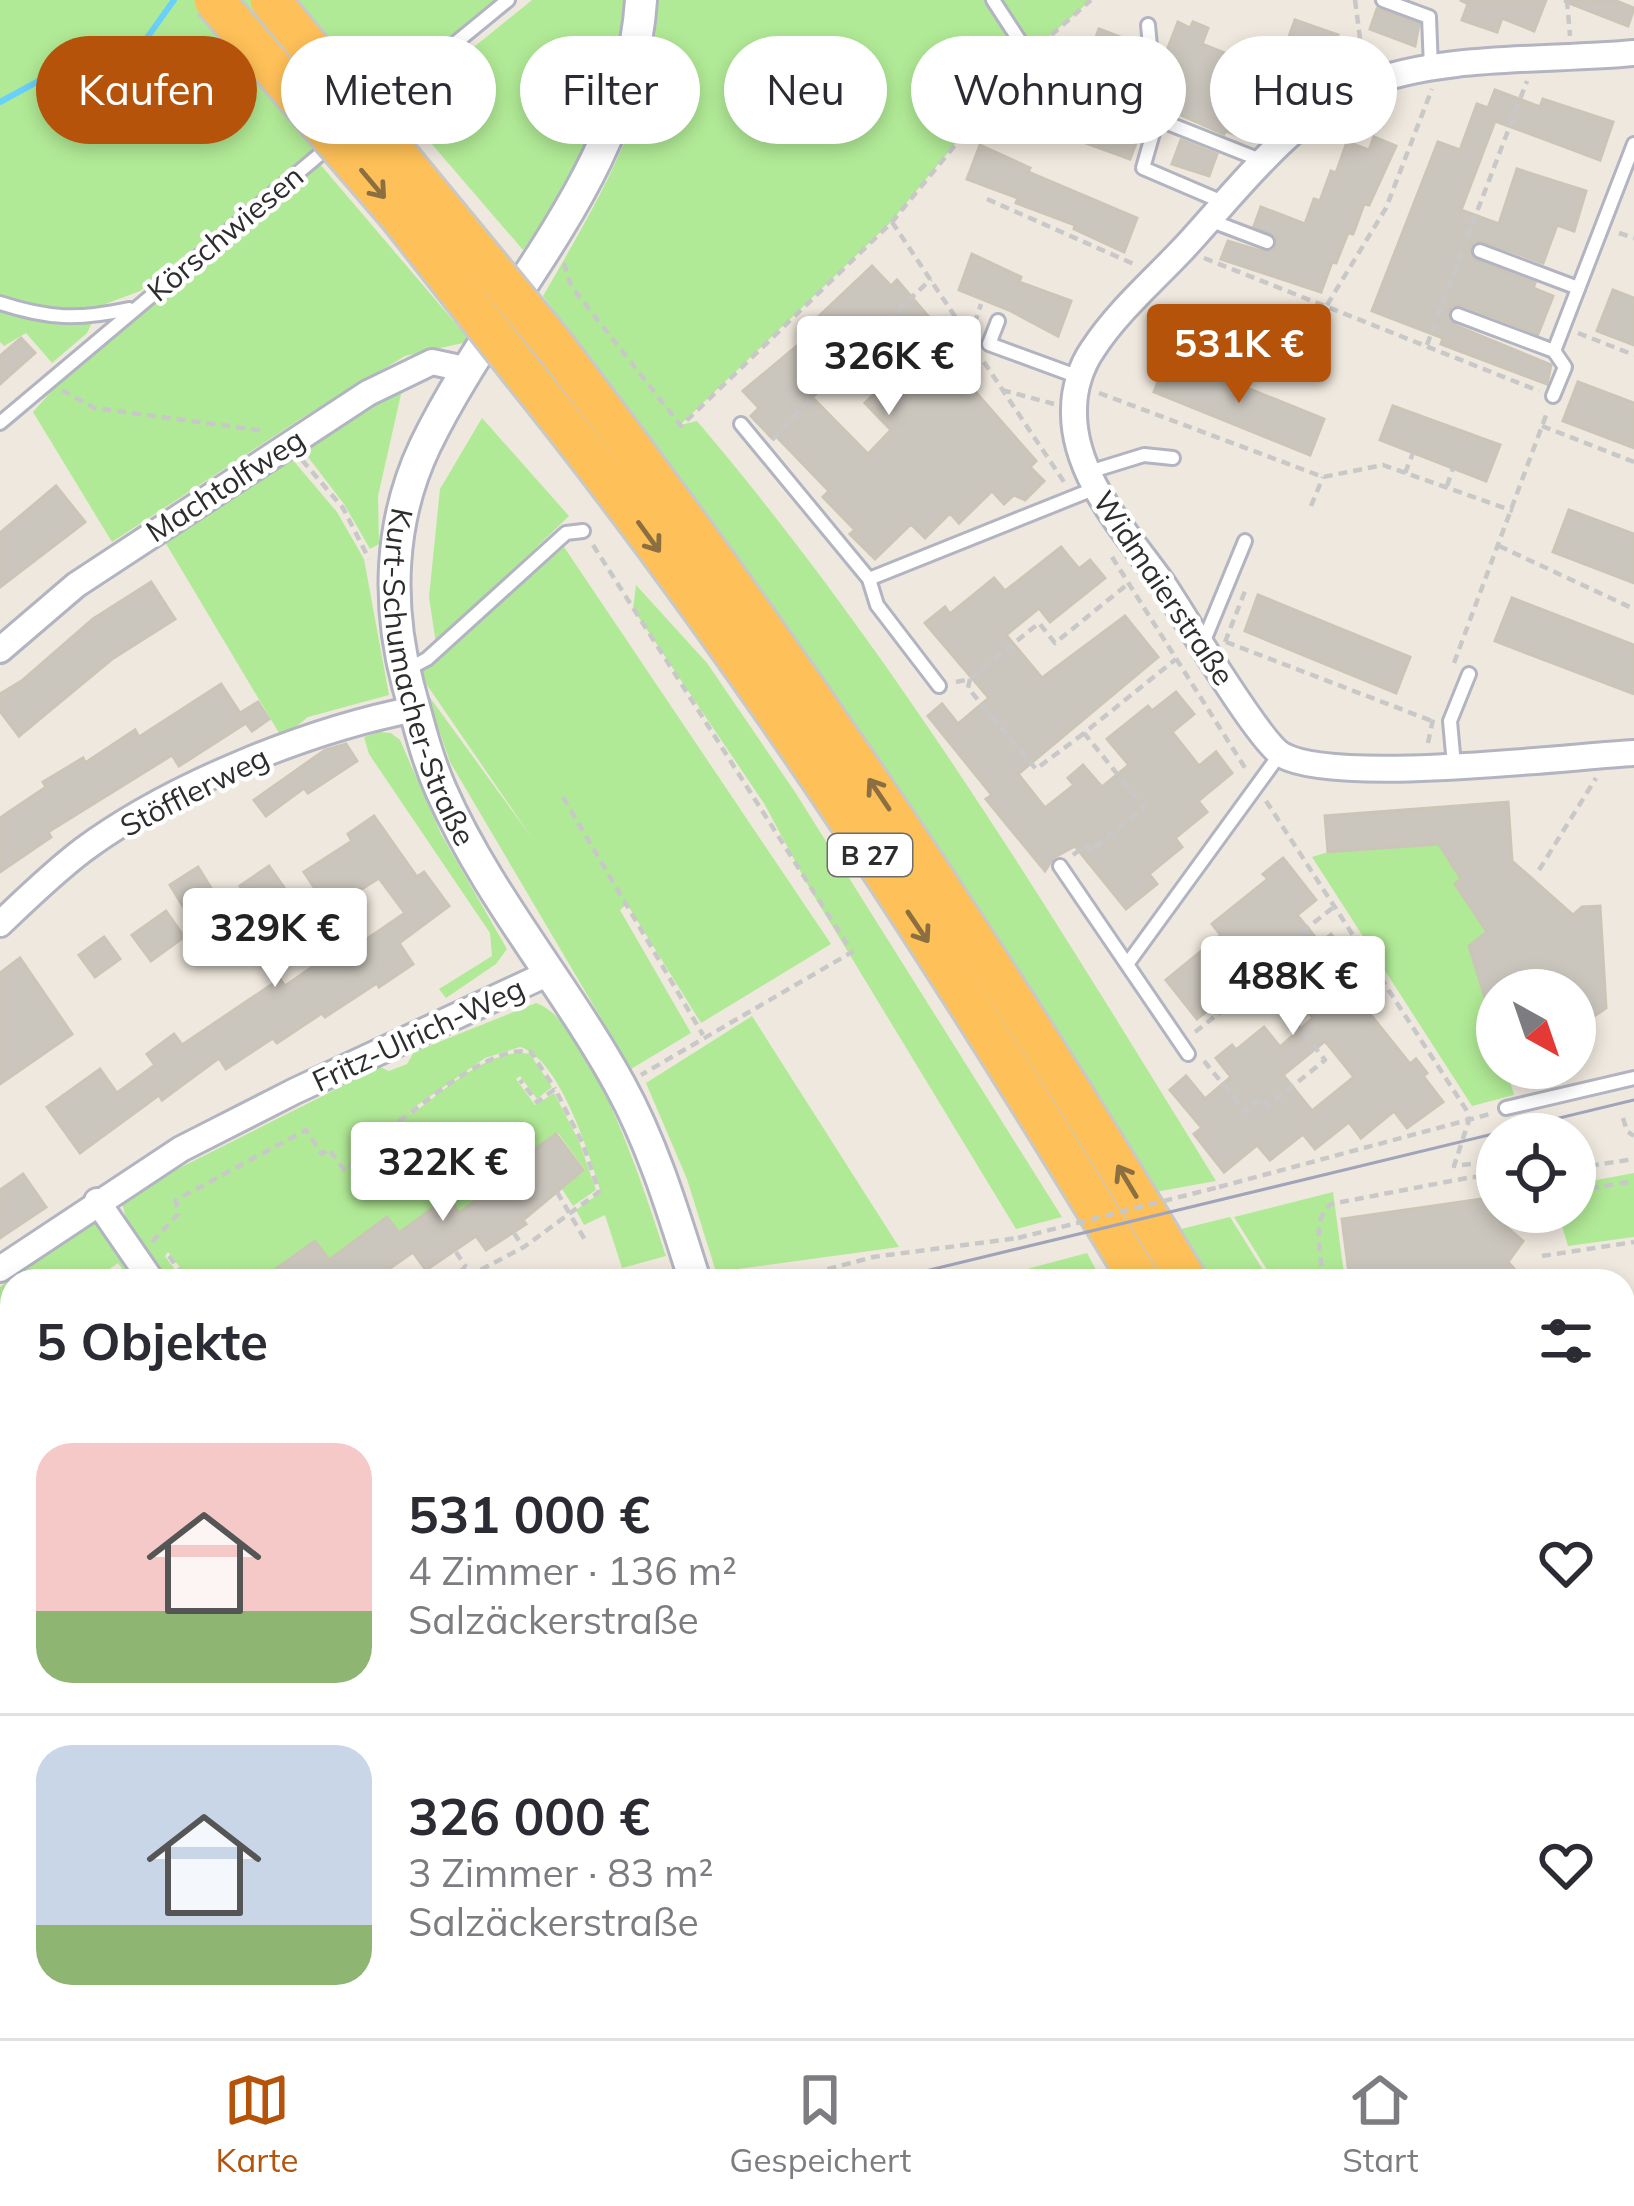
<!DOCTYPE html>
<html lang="de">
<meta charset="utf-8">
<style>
:root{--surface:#fff;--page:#f7f7f7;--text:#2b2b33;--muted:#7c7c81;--line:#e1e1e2;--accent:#b45309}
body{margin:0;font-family:Mulish,sans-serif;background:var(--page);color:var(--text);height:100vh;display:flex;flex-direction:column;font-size:45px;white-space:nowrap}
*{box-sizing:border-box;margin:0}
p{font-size:39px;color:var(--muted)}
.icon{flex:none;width:66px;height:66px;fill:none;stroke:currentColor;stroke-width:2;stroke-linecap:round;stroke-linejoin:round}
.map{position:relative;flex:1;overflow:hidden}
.side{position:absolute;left:0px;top:1269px;width:1635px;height:771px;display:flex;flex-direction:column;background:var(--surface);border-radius:36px 36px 0 0;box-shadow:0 6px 18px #0003}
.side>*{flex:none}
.banner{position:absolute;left:36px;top:36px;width:1563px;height:108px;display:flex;gap:24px}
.needle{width:78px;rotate:140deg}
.buttons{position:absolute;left:1476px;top:969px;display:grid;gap:24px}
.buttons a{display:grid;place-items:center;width:120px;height:120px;border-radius:50%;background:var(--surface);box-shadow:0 6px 18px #0003;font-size:60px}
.price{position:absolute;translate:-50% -102px;padding:0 27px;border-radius:12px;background:#fff;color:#222;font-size:39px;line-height:78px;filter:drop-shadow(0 3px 6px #0008)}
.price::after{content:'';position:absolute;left:50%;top:72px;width:36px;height:27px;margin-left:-18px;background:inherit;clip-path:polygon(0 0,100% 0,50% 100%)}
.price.active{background:var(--accent);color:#fff}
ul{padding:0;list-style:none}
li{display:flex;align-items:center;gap:36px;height:300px;padding:0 36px}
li+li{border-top:3px solid var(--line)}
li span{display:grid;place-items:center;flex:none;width:336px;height:240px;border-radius:36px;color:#555}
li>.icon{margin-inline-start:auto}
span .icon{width:144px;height:144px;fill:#fffc;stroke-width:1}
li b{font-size:51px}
h2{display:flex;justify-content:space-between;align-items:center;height:144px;padding:0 36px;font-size:51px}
.chip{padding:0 42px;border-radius:54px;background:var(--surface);box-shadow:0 6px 18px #0003;font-size:42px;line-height:108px}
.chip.active{background:var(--accent);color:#fff}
.menu{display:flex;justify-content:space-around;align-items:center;height:168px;border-top:3px solid var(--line);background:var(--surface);font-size:33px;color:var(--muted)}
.menu a{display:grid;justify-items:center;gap:6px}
.menu .active{color:var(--accent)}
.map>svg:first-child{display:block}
.green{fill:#b1ea96}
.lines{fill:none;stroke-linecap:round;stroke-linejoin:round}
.stream{stroke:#69d0f9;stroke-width:6}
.building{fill:#cbc6bd;stroke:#cbc5b7;stroke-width:3;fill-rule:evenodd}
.service-casing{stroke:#b2b4c1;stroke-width:18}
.minor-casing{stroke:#b2b4c1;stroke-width:30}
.tertiary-casing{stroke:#b2b4c1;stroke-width:36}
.secondary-casing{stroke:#b2b4c1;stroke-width:39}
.trunk-casing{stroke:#c8c8c8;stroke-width:45}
.path{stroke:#c8c8c8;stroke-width:4.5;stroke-dasharray:9 6;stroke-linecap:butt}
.service{stroke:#fff;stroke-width:12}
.minor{stroke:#fff;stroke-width:24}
.tertiary{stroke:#fff;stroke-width:30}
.secondary{stroke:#fff;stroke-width:33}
.trunk{stroke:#fec058;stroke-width:39}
.tram{stroke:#a0a3b9;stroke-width:3}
.trunk-bridge-casing{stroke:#c8c8c8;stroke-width:45;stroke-linecap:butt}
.path-bridge{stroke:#c8c8c8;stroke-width:4.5;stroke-dasharray:9 6;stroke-linecap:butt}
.trunk-bridge{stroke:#fec058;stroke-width:39}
.oneway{stroke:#8b6f40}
.labels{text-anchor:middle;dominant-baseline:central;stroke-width:9;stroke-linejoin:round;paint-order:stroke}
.shield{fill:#fff;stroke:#6c6c6c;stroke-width:3}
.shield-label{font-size:27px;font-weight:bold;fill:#2d2d2d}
.street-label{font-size:30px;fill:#2d2d2d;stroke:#fff}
</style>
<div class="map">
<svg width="1634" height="2038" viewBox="0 0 1634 2038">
<rect width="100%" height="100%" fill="#efe8de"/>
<!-- green -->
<g class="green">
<polygon points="0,0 505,0 140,291 100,306 87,333 52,363 26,333 4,346 0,342"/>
<polygon points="532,0 631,0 598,143 523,250 400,107"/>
<path d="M658,0H1091L1028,55L890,223L680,425L697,421C896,655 1055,920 1216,1181L1155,1192L973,900L807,660L543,296C595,206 656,107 658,0Z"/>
<polygon points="319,163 468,338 463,343 405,356 302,418 112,542 33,412 62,379"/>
<polygon points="404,381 378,496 379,544 370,549 344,504 298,444"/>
<polygon points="482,418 569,516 436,644 429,597 440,489"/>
<polygon points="286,452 337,512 364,559 389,695 308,717 282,738 162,537"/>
<polygon points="564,547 831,944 701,1023 627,904 620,910 691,1033 631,1069 450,762 426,692 532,838 418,672"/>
<polygon points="636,585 707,663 795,792 1062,1217 1016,1229 811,891 765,805 633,609"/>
<polygon points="379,732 391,733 400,740 441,834 507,949 496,964 446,998 439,989 492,956 490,933 369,754 364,737"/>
<polygon points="1444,844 1445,853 1461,879 1455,884 1487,932 1469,947 1497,1038 1497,1068 1506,1068 1514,1095 1472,1106 1312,857 1328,852"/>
<path d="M536,1003C591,1021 648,1200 666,1256L622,1268L605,1215L584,1225L576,1210L601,1192C589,1154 560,1059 520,1047L485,1058L409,1111L412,1114C443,1092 490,1046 530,1054L552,1087L537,1099L520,1076L516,1079L535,1105L554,1093L579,1141L596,1190L573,1206L562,1189L585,1170L558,1133L509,1168L512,1174L459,1213L447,1198L399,1233L387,1217L329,1260L314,1241L259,1281H185L188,1278L168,1252L165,1256L181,1278L170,1281L127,1222L122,1203L130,1193L380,1067L389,1071L407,1064L414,1052Z"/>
<polygon points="752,1016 899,1247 716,1272 687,1179 646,1083"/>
<polygon points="1634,1173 1634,1237 1568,1246 1558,1212 1575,1212 1575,1184"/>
<polygon points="1333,1192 1345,1281 1274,1281 1234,1217"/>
<polygon points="1230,1217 1270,1281 1210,1281 1177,1230"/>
<polygon points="95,1220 138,1281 131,1281 118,1263 92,1281 12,1281 12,1329 0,1337 0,1287"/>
<polygon points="1087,1253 1102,1281 1020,1281 1027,1269"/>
</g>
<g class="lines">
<!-- stream -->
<polyline class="stream" points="0,102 68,65 110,62 144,42 174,0"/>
</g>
<!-- building -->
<g class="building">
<polygon points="1460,0 1546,0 1534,31 1502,18 1497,32 1462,20 1468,4"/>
<polygon points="1614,0 1634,8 1628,26 1564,1"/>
<polygon points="1377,9 1419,24 1415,46 1370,29"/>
<polygon points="1295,20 1338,35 1324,72 1282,56"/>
<polygon points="1178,22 1190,28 1193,22 1208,28 1202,44 1274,73 1276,98 1265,99 1266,109 1259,110 1248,139 1226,131 1224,134 1167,109 1181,65 1164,58"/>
<polygon points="1099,29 1139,44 1140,55 1119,113 1144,122 1130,159 1025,121 1041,87 1096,104 1108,72 1081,62 1090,38 1095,40"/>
<polygon points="1495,90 1540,107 1543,99 1613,122 1600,160 1495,121 1461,210 1499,224 1517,169 1586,191 1574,231 1557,225 1543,263 1483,241 1474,242 1470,248 1475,260 1535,283 1533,288 1553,296 1538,334 1462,305 1452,306 1448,312 1454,325 1551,365 1547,384 1441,344 1443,338 1372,311 1438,142 1460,150 1477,104 1488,108"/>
<polygon points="1374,137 1396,146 1369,205 1364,204 1353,234 1348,233 1336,263 1332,262 1321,292 1221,259 1228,241 1264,252 1273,251 1277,245 1276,236 1254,226 1261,207 1305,224 1314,199 1320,201 1331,171 1336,173 1347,142 1369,150"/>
<polygon points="1181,140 1217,154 1209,176 1172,164"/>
<polygon points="980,145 1030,168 1028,172 1137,218 1124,252 1074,229 1075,225 1016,203 1018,198 967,179"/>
<polygon points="972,254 1021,277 1019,282 1071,301 1058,336 1009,310 959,290"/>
<path d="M872,266L891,286L897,280L939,329L948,341L946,343L969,367L964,371L977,384L972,388L1036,461L1030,467L1044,481L1025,500L1014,495L1004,504L992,491L959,523L950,513L925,538L911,524L875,559L850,534L855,530L823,497L829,491L774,434L771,437L751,416L759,408L743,391L797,346L819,324L815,320ZM846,357L878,390L865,403L891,430L868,454L808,393Z"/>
<polygon points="1613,290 1634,298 1634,345 1597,331"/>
<polygon points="21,338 35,353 0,384 0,356"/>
<polygon points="1168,356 1324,419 1310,455 1154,392"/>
<polygon points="1578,382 1634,403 1634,448 1563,421"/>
<polygon points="1393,406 1500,445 1486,481 1380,440"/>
<polygon points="56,486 85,522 0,587 0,533"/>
<polygon points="1569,510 1634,534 1634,583 1553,552"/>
<polygon points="1061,547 1079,569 1090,560 1105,578 1050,622 1039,608 1006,635 1042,678 1125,616 1158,657 1018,774 1045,808 1074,785 1068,778 1083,765 1102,787 1129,765 1107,739 1148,706 1152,711 1176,692 1194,714 1172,732 1199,766 1216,752 1232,773 1198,801 1207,812 1175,838 1182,847 1149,874 1157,884 1126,909 1075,846 1053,858 1045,871 986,799 992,795 928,716 942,704 958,724 989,698 925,623 945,607 950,614 994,578 1005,591"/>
<polygon points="151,582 175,619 112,659 19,736 0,711 0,694 23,680 93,619"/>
<polygon points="1258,595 1410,657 1396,693 1245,631"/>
<polygon points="1512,598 1634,645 1634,694 1495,641"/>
<polygon points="221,684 240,713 258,702 269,719 252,731 246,723 179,766 172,755 48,832 51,837 0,872 0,818 46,787 43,782 83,758 85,763 135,730 139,737"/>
<polygon points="346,744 357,761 308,793 304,788 266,816 254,800 325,750"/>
<polygon points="1508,802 1512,861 1573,915 1582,907 1600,906 1606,1008 1575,1029 1575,990 1497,990 1497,1023 1493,1023 1469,946 1487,932 1455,884 1461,879 1439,844 1328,852 1325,816"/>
<polygon points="374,816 417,877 424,872 449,906 399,943 413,964 379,987 377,983 325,1017 322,1013 277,1043 273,1038 226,1069 219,1058 162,1100 159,1095 80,1153 47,1107 100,1069 117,1093 155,1065 147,1054 174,1034 182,1045 280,979 285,986 334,952 339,958 405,913 379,878 329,910 304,872 352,841 348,834"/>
<path d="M1283,858L1316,900L1297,915L1320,943L1331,934L1343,949L1332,958L1354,986L1350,989L1410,1064L1416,1059L1427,1073L1423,1076L1443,1102L1407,1128L1394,1111L1361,1138L1349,1122L1315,1149L1303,1134L1270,1160L1257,1145L1224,1172L1194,1134L1202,1128L1170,1090L1186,1076L1205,1099L1231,1077L1216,1058L1232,1045L1236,1050L1264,1027L1280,1047L1313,1018L1269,962L1197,1019L1166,980L1221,935L1212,924L1268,879L1263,874ZM1325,1041L1354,1077L1312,1111L1283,1075Z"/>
<polygon points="269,866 287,892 258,913 240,886"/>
<polygon points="198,867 214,893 186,911 170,885"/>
<polygon points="166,911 184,937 151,961 132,935"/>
<polygon points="104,937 120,959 95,977 79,955"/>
<polygon points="20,958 72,1034 0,1084 0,973"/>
<polygon points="556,1134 583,1170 523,1220 526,1224 486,1250 476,1236 426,1270 413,1252 372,1281 259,1281 315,1241 329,1260 387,1217 399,1233 448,1197 459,1213 512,1174 509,1168"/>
<polygon points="23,1174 46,1207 0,1238 0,1190"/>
<polygon points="1489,1198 1493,1216 1523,1241 1508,1262 1525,1281 1350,1281 1342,1219"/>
</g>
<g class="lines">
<!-- service casing -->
<g class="service-casing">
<g id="service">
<polyline points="993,0 1029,55"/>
<polyline points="1383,0 1429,17 1431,68"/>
<polyline points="1148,25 1157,119 1263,161"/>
<polyline points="370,113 508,0"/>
<polyline points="1157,119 1143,168 1225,203"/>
<polyline points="1209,220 1267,242"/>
<polyline points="1480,251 1578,288"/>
<path d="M0,303C49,319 78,320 129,309"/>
<polyline points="1458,315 1554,351"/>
<polyline points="998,321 989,344 1079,377"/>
<polyline points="1554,351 1634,144"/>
<polyline points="1553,396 1565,367 1554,351"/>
<polyline points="0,423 331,145"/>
<polyline points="741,424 869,579 877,605 939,686"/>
<polyline points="1089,472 1144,455 1173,458"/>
<polyline points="869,579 1096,488"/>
<polyline points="1203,643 1245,541"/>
<polyline points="408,669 427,659 566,533 583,531"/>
<polyline points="1454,765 1450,721 1469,674"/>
<polyline points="1060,866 1188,1054"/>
<polyline points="1128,963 1280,754"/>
<polyline points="1506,1108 1634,1078"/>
<polyline points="1623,1488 1634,1491"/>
<polyline points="1623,1539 1634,1536"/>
<polyline points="0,1826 12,1846"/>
<polyline points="123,2028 129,2038"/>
<polyline points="521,2028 526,2035"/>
<polyline points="1390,2028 1395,2038"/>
<polyline points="400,2038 416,2028"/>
<polyline points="1079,2038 1097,2028"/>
</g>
</g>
<!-- minor casing -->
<g class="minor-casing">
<g id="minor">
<path d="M1634,53C1552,61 1440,54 1365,85C1290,117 1237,191 1184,248C1153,281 1117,312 1093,349C1081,366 1074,389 1074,409C1072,476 1127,533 1163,584C1184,615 1259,742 1282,755C1335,785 1564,757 1634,753"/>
<polyline points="0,650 76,585 368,393 432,362 469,370"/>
<path d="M0,924C26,899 54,872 83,850C171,785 308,730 415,709"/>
<polyline points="97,1201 152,1281"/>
<polyline points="0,1269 181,1149 295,1091 551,972"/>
</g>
</g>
<!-- tertiary casing -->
<g class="tertiary-casing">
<g id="tertiary">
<path id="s1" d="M641,0C630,174 498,295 425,446C389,522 387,605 408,685C418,721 426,756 441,790C487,895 565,985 620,1085C654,1147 674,1215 695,1281"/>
</g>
</g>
<!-- secondary casing -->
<g class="secondary-casing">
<g id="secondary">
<polyline points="1623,1609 1634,1603"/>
<polyline points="1623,1639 1634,1634"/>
<polyline points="951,2028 966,2038"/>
<polyline points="803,2038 819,2028"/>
<polyline points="902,2038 920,2028"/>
</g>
</g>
<!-- trunk casing -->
<g class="trunk-casing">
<g id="trunk">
<path d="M556,348C785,647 994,958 1187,1281"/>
<path d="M524,374C753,659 952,969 1140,1281"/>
<polyline points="1503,2028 1507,2038"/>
<polyline points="1533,2028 1537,2038"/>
<polyline points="1577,2028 1582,2038"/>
<polyline points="1608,2028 1613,2038"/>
</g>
</g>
<!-- path -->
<g class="path">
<polyline points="1355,0 1363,61"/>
<polyline points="1567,0 1570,36"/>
<polyline points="1040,45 1091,0"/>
<polyline points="987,199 1136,265"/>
<polyline points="892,222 972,342"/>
<polyline points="1619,233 1634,238"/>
<polyline points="1467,238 1527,81"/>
<polyline points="1204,258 1539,391"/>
<polyline points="564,263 571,286 681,426 892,222 1020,66"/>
<polyline points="1327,305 1386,208 1432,89"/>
<polyline points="1578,333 1634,355"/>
<polyline points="970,338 981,304"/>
<polyline points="1427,345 1463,249"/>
<polyline points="984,362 1064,482"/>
<polyline points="62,390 94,408 266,431"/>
<polyline points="1002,390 1054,404"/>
<polyline points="1099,393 1323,477 1383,465 1513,511"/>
<polyline points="1542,426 1634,462"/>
<polyline points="772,440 852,354 931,279"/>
<polyline points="302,460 343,508 369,559"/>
<polyline points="1405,473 1413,453"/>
<polyline points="1447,486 1453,468"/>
<polyline points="1311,506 1323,477"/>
<polyline points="593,545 852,952 641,1075"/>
<polyline points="1499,546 1634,609"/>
<polyline points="1112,557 1247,771"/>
<polyline points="1225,642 1247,586"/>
<polyline points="1226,642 1432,721"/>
<polyline points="1454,663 1548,410"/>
<polyline points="970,679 968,688 1036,769 1083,734"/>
<polyline points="956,682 970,679 1039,623 1055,643 1129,583"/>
<polyline points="1428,743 1433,719"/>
<polyline points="563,797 703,1035"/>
<polyline points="1266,801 1467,1111 1469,1120 1454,1166 1488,1162 1497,1187"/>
<polyline points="1073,855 1086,845 1090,851 1144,807 1084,733 1176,659"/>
<polyline points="1539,870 1596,778"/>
<polyline points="1195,1032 1262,980"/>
<polyline points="1204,1061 1245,1111 1262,1098 1268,1106 1325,1060 1254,970 1335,906"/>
<polyline points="1623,1118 1627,1131 1634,1136"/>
<polyline points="1575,1168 1634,1159"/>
<polyline points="1219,1187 1490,1114"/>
<polyline points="1575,1191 1634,1181"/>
<polyline points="557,1192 585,1240"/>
<polyline points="514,1233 523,1247"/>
<path d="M152,1242L178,1214L176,1200L306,1130L322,1154L329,1149L344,1170L400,1131L395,1124C427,1102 491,1044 531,1052L555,1089"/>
<polyline points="456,1252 466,1267"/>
<polyline points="169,1256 185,1278 181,1281"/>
<polyline points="1542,1256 1634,1242"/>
<polyline points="378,1271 385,1281"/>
<polyline points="446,1281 466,1267 471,1275 524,1247 599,1192 583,1144 555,1089 537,1102 520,1080"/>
<polyline points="784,1281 873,1257 1018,1238"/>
<path d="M1323,1281C1322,1257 1310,1220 1331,1204L1472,1177L1493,1178"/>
<polyline points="0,1422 12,1432"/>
<polyline points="0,1510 12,1509"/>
<polyline points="1623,1875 1634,1896"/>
<polyline points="489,2028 489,2038"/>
<polyline points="857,2028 863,2038"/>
<polyline points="333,2038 348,2028"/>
<polyline points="438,2038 454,2028"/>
<polyline points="1000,2038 1017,2028"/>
</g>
<!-- service -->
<use href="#service" class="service"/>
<!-- minor -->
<use href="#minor" class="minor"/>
<!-- tertiary -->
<use href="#tertiary" class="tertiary"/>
<!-- secondary -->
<use href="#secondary" class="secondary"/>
<!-- trunk -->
<use href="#trunk" class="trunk"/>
<!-- tram -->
<g class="tram">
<polyline points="884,1281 1634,1100"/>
<polyline points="0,1477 12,1476"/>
</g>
<!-- trunk-bridge casing -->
<g class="trunk-bridge-casing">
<g id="trunk-bridge">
<polyline points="214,0 400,216 524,374"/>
<polyline points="270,0 556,348"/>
</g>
</g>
<!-- path-bridge -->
<polyline class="path-bridge" points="1018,1238 1219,1187"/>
<!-- trunk-bridge -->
<use href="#trunk-bridge" class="trunk-bridge"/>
</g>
<!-- one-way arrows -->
<defs><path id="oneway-shaft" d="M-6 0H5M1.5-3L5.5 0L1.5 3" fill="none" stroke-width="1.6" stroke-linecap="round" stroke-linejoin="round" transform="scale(3)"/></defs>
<g class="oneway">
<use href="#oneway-shaft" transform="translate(373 184) rotate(50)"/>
<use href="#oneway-shaft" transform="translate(649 537) rotate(54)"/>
<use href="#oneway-shaft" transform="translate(879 794) rotate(-124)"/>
<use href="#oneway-shaft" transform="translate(918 927) rotate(56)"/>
<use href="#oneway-shaft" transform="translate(1127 1181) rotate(-121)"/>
</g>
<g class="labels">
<!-- shield labels -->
<rect class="shield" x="828" y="834" width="84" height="42" rx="9"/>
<g class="shield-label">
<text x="870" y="855">B 27</text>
</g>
<!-- street labels -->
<g class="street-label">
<text transform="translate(225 233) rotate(-40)">Körschwiesen</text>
<text transform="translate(225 485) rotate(-33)">Machtolfweg</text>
<text transform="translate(1164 588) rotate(56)">Widmaierstraße</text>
<text stroke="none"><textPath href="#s1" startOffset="741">Kurt-Schumacher-Straße</textPath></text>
<text transform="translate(194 791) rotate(-27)">Stöfflerweg</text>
<text transform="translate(418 1034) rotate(-25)">Fritz-Ulrich-Weg</text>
</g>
</g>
</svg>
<div class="buttons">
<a><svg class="needle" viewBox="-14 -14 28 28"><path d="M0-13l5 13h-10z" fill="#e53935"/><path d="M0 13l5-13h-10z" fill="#7c7c81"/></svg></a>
<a><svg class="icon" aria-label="locate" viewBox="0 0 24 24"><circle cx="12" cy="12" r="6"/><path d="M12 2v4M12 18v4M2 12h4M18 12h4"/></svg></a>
</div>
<b class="price active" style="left:1239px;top:406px">531K €</b>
<b class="price" style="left:889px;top:418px">326K €</b>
<b class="price" style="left:275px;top:990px">329K €</b>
<b class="price" style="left:1293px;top:1038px">488K €</b>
<b class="price" style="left:443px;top:1224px">322K €</b>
<div class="banner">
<a class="chip active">Kaufen</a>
<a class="chip">Mieten</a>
<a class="chip">Filter</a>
<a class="chip">Neu</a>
<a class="chip">Wohnung</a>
<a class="chip">Haus</a>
</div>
<section class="side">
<h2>5 Objekte<svg class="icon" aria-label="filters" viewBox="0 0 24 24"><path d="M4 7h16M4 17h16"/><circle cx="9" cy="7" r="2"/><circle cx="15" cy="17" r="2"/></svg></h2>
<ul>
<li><span style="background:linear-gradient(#f6c9c9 70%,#8fb573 0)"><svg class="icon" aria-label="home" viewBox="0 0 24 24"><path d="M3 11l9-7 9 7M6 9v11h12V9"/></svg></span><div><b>531 000 €</b><p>4 Zimmer · 136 m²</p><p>Salzäckerstraße</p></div><svg class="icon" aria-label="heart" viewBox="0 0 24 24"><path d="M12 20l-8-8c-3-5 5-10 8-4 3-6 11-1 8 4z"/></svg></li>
<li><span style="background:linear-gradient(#c9d6e8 75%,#8fb573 0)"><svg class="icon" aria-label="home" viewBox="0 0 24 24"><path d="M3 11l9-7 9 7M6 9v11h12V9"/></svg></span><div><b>326 000 €</b><p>3 Zimmer · 83 m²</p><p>Salzäckerstraße</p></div><svg class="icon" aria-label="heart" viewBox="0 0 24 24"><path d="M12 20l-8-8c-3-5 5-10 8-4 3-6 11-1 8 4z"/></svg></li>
</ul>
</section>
</div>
<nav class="menu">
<a class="active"><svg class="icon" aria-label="map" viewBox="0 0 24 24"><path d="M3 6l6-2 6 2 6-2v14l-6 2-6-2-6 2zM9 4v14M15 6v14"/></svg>Karte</a>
<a><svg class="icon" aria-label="saved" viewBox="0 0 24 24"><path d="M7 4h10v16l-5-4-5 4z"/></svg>Gespeichert</a>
<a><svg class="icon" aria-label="home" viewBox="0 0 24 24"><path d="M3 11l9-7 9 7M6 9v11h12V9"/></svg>Start</a>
</nav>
